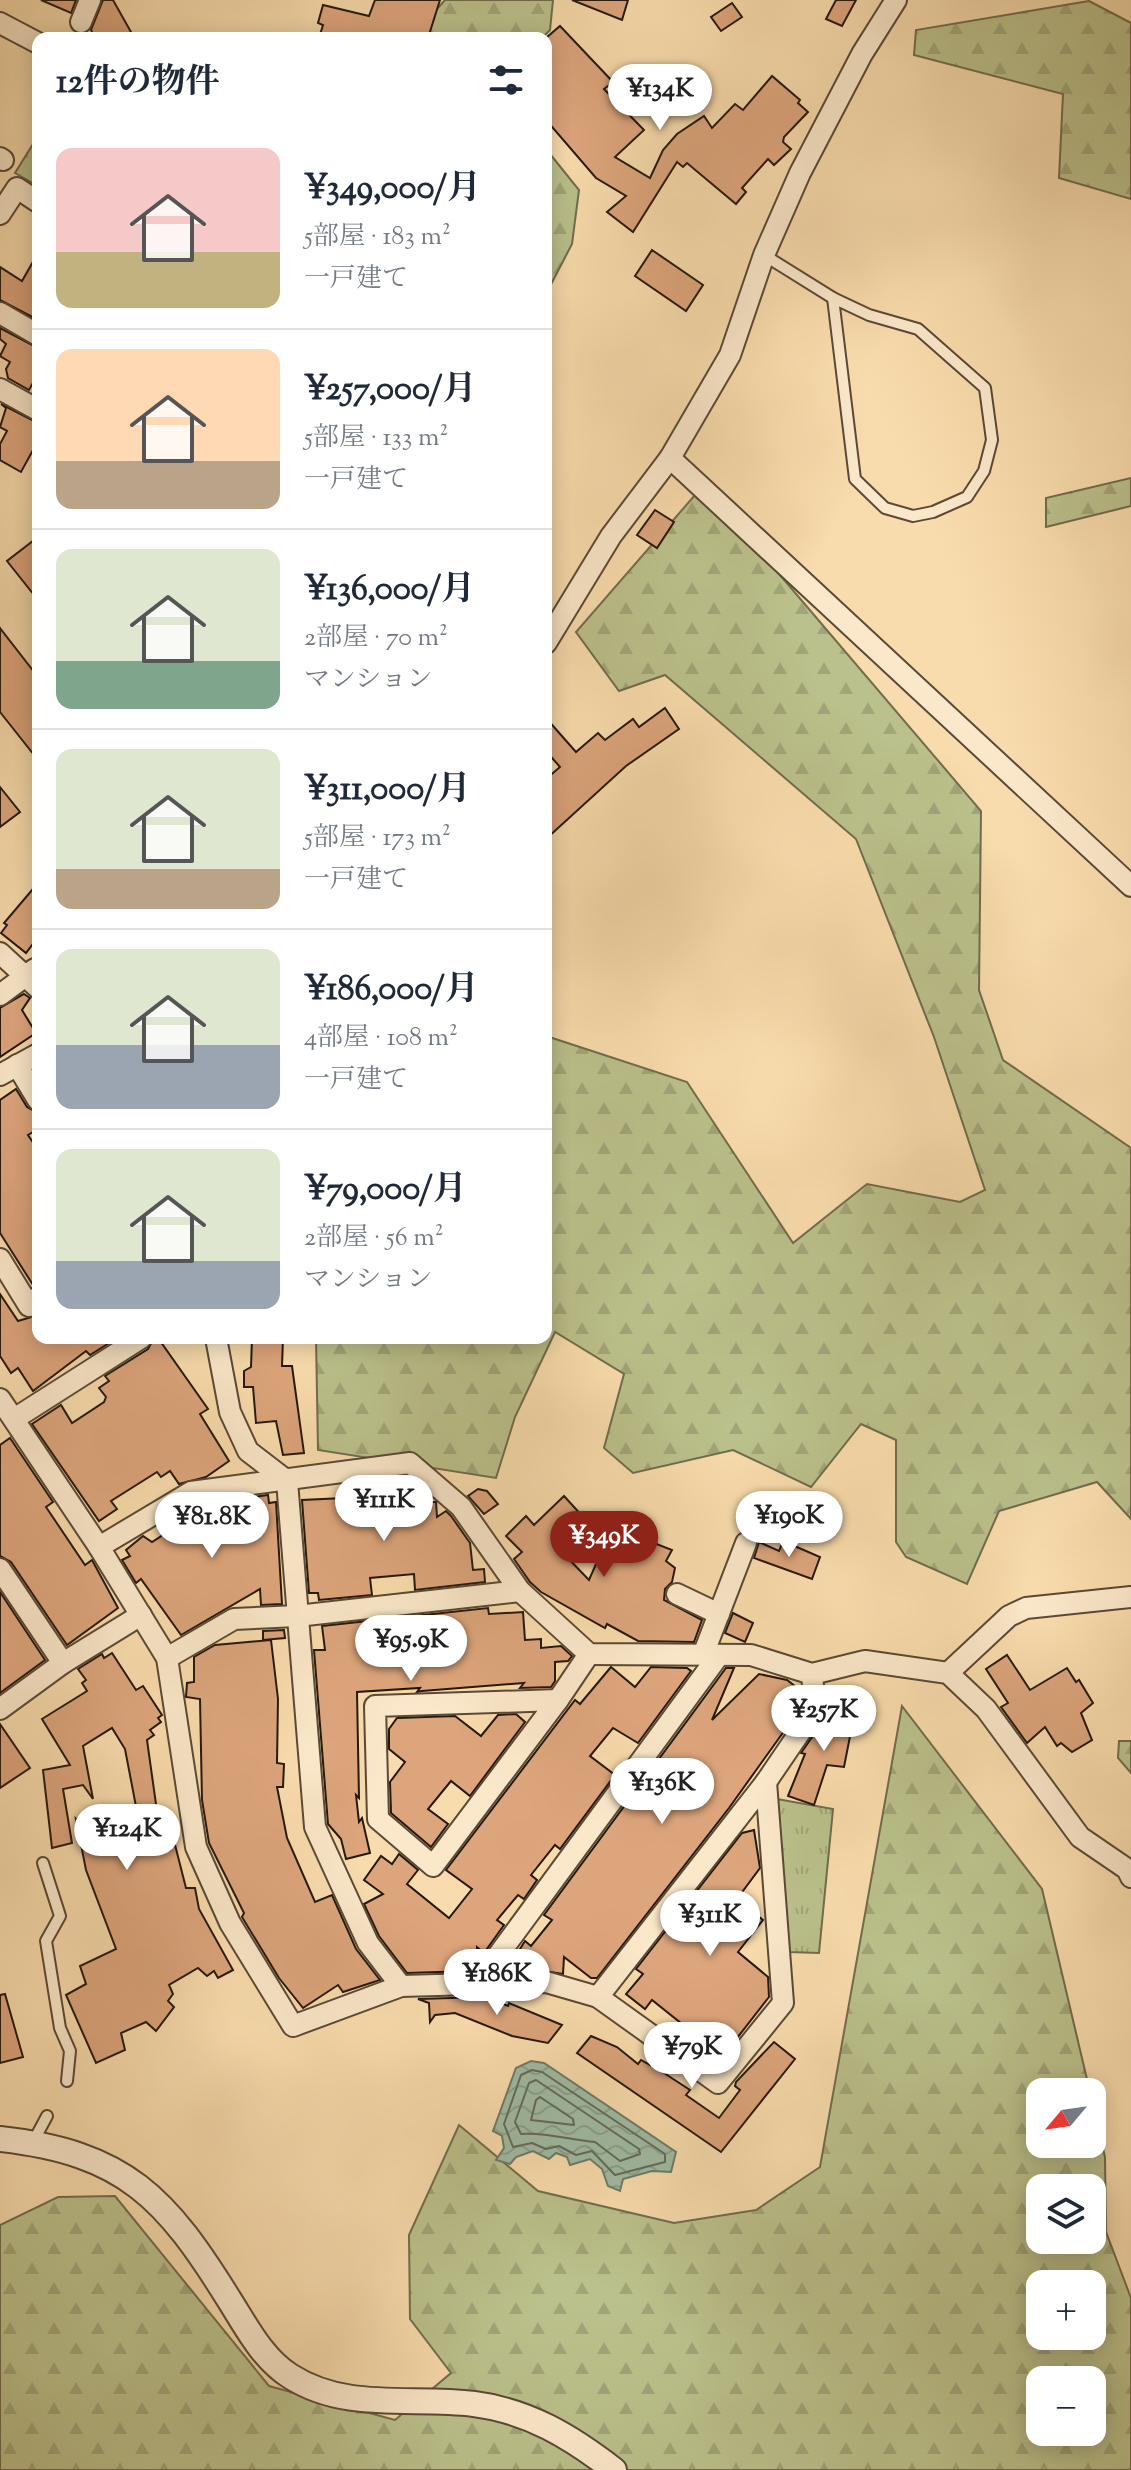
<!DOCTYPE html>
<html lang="ja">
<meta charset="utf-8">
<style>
:root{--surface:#fff;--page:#f6f6f7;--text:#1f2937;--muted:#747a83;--line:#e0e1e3;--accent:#8f2418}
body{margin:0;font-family:"Sorts Mill Goudy","Noto Serif JP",serif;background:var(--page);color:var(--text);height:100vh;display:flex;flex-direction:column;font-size:30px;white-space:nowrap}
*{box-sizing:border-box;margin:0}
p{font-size:26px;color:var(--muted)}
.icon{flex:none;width:44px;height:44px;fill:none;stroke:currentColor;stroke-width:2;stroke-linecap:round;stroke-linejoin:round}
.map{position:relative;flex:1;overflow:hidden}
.panel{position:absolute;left:32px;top:32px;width:520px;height:1312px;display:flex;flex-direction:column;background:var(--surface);border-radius:16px;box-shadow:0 4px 20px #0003}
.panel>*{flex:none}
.needle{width:52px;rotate:241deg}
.controls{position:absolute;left:1026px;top:2078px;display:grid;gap:16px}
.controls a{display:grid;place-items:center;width:80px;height:80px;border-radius:16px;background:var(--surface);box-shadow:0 4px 20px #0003;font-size:40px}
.price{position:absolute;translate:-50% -68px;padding:0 18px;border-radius:28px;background:#fff;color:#222;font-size:26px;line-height:52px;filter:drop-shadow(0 2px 4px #0008)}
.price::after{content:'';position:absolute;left:50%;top:48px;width:24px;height:18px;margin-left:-12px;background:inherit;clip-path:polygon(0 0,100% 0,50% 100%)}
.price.selected{background:var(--accent);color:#fff}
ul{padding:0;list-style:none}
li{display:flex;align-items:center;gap:24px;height:200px;padding:0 24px}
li+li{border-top:2px solid var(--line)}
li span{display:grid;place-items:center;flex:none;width:224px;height:160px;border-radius:16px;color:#555}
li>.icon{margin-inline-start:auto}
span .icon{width:96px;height:96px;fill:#fffc;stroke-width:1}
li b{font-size:34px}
h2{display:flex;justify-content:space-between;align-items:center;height:96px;padding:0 24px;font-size:34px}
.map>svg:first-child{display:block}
.forest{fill:url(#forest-firs);stroke:#706c4c;stroke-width:2;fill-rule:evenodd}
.cemetery{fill:url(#cemetery-stones);stroke:#706c4c;stroke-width:2}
.park{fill:url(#park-tufts);stroke:#706c4c;stroke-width:2}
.water{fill:url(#water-waves);stroke:#6e7a68;stroke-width:2}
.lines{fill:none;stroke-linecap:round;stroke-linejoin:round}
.shore{stroke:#626a59;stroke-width:2}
.building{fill:#dda57c;stroke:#25180d;stroke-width:2}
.service-casing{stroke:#5a4935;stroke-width:14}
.minor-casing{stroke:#5a4935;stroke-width:24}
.tertiary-casing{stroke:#5a4935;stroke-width:28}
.service{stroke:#fbe8ca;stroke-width:10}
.minor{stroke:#fbe8ca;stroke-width:20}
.tertiary{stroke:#fbe8ca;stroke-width:24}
</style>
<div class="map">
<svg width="1131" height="2470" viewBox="0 0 1131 2470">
<defs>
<pattern id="forest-firs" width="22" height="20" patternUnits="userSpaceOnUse" patternTransform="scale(2)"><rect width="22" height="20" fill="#bbc18c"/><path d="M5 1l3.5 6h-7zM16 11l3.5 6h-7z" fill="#a1a578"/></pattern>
<pattern id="cemetery-stones" width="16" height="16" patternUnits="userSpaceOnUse" patternTransform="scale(2)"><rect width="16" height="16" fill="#bbc18c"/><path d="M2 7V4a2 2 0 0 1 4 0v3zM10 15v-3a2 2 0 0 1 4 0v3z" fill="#a1a578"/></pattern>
<pattern id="park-tufts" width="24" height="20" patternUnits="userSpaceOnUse" patternTransform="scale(2)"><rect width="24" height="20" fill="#bbc18c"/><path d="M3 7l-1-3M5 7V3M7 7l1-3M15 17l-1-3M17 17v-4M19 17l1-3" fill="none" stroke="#a1a578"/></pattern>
<pattern id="water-waves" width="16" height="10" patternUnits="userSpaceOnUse" patternTransform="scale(2)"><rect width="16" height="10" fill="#9fbca5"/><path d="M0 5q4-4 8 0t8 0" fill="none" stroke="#89a18d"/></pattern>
</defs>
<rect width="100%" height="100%" fill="#f9dcad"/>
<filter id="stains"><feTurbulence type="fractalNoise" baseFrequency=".0025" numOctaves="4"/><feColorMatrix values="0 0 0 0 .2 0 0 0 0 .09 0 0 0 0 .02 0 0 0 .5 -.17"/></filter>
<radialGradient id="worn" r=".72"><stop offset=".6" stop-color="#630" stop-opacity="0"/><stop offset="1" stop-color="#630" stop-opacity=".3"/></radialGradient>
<!-- forest -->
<g class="forest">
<polygon points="445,0 553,0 550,30 542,38 411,38"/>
<polygon points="1089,1 1131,23 1131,199 1059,178 1063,94 914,55 916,30"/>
<polygon points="546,149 579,190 572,244 546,294"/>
<polygon points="1131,478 1131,506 1046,527 1046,498"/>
<polygon points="695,495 774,568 981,811 979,990 1003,1060 1131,1148 1131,1519 1097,1482 999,1511 967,1584 906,1557 896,1542 896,1440 861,1424 811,1487 733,1450 633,1473 604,1448 624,1374 555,1332 515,1417 496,1478 318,1450 316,1338 546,1338 546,1036 687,1082 793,1243 867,1184 960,1202 985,1190 934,1037 856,839 665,675 619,691 576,632"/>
<path d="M902,1706L1042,1889L1090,2092H1040V2144H1092V2102L1105,2157L1106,2232L1131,2298V2470H0V2225L58,2197L115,2196L269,2386L395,2420L451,2373L410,2319L409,2235L459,2125L538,2191L674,2223L756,2210L820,2167ZM1040,2188H1092V2240H1040ZM1040,2284H1092V2336H1040ZM1040,2380H1092V2432H1040Z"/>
<polygon points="1119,1741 1131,1741 1131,1773 1118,1758"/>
</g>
<!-- cemetery -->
<polygon class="cemetery" points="38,136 38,186 15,173"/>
<!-- park -->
<polygon class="park" points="777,1799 833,1809 819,1953 788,1952"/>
<!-- water -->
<polygon class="water" points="531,2061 544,2063 676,2152 671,2172 652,2171 623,2179 620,2191 608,2186 602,2169 590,2159 570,2165 567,2157 556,2153 549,2159 533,2151 516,2157 510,2164 496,2160 504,2148 502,2136 493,2131 516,2068"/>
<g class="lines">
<!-- shore -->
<g class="shore">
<polygon points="532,2070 542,2072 665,2154 665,2162 615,2175 592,2151 576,2155 559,2146 546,2149 532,2143 513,2147 504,2124 521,2075"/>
<path d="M536,2080L639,2149L640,2154L620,2161L595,2142C570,2140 546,2132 521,2134L515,2122L529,2083Z"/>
<polygon points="540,2097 573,2119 574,2125 531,2120 536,2100"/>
</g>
</g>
<!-- building -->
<g class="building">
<polygon points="41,0 76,0 71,13"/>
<polygon points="103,0 113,0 131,32 120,38 95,38 91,30"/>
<polygon points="375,0 440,0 428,38 319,38 323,25 318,23 323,5 369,16"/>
<polygon points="572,0 628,0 622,20"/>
<polygon points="836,0 856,0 842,26 826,19"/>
<polygon points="732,3 742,17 721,31 711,17"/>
<polygon points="560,26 613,82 604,89 644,130 615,157 650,178 663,150 677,134 704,116 712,128 735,104 743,110 772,76 800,100 798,103 808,112 784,137 783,142 791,149 774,165 768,159 742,188 746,192 736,204 687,163 683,167 677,162 633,232 607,212 626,196 596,178 546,120 546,38"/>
<polygon points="652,250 703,285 686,311 635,276"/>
<polygon points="38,253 38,320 0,300 0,267 22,281"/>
<polygon points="0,328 38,348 38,374 29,390 8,378 6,369 10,362 0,356 6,344 0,339"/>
<polygon points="1,404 38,423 38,441 21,472 0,460 0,444 7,431 0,427 6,408"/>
<polygon points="655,510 674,522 657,548 637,535"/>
<polygon points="38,537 38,600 7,561"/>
<polygon points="0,628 38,677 38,760 0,712"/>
<polygon points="665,708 679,729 626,766 546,839 546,779 560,767 546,751 546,718 576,752 598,733 605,740 633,719 639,727"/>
<polygon points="0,787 20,812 0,827"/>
<polygon points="38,883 38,937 26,953 1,933 7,925 4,923"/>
<polygon points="24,994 30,998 22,1010 36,1033 0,1057 0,1008"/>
<polygon points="16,1089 27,1107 38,1113 38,1129 28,1135 38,1150 38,1284 33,1285 0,1233 0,1100"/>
<polygon points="0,1294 18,1321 38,1315 38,1338 117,1338 90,1355 86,1351 33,1391 18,1368 11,1373 0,1356"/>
<polygon points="154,1338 158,1338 208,1409 200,1414 229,1461 206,1477 179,1484 170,1471 161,1477 157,1472 111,1501 117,1509 99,1521 32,1424 61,1405 72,1423 104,1402 106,1397 99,1388 109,1381 105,1376 148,1349"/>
<polygon points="252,1338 283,1338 282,1366 292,1366 304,1453 283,1455 276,1421 256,1423 253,1387 244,1387 244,1371 251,1367"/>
<polygon points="10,1438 53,1502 46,1507 85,1565 92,1560 118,1608 67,1645 11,1562 0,1556 0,1445"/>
<polygon points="407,1478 428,1495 428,1502 436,1502 437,1517 446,1511 451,1516 470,1543 473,1570 484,1569 485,1582 415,1590 414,1574 370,1578 372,1595 319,1600 318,1593 309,1593 302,1500 387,1496 385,1480"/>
<polygon points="478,1489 487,1491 498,1504 484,1514 468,1496"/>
<polygon points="268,1495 269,1503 276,1502 282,1604 261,1605 260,1589 181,1635 141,1579 136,1583 122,1560 130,1556 126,1550 143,1536 152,1542 180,1524 175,1517 195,1505"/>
<polygon points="564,1496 584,1518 575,1536 560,1550 589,1580 604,1546 608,1547 616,1532 652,1547 654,1543 672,1550 666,1561 675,1568 672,1582 665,1589 664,1600 702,1620 694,1642 638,1641 607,1624 605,1628 541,1592 530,1582 514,1559 522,1552 506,1536 526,1516 534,1525"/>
<polygon points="783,1541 820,1557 812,1579 754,1558 759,1542 779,1551"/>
<polygon points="0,1592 45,1660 0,1693"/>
<polygon points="488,1608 489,1614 523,1612 525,1640 541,1639 541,1648 561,1646 572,1656 568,1661 555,1662 555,1681 551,1687 520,1688 524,1683 422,1691 417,1692 420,1688 357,1692 359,1798 356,1795 359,1822 362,1818 370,1853 346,1859 341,1839 328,1824 314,1650 325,1650 322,1626"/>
<polygon points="733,1613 753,1623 745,1642 725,1633"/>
<polygon points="284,1630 285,1638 263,1640 263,1631"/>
<polygon points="271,1640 278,1699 277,1763 284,1764 283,1787 277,1787 287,1838 315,1902 332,1895 356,1949 380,1980 343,1992 338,1985 303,2008 279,1978 242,1917 244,1913 209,1843 202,1800 200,1699 186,1697 187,1683 194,1682 194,1657 215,1645"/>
<polygon points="112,1653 136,1690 143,1686 162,1715 158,1718 161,1722 150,1730 154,1735 147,1740 161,1840 173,1837 186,1888 195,1888 199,1909 233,1970 218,1978 214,1971 207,1976 198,1968 169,1985 173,1994 168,2001 174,2007 156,2031 146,2022 121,2033 125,2050 96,2063 66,1995 86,1984 80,1966 116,1949 86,1870 76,1819 109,1855 143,1843 125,1749 112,1728 83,1746 93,1799 83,1785 63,1789 72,1843 52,1848 43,1770 70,1765 42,1719 87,1691 82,1683 86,1680 78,1669 102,1654 104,1658"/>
<polygon points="1007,1655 1030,1690 1067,1668 1076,1682 1079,1680 1093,1703 1081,1713 1092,1740 1072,1752 1061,1743 1057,1746 1045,1727 1027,1743 1001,1707 1008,1703 986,1669"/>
<polygon points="611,1667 635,1687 651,1667 687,1668 691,1671 638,1743 613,1728 590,1756 615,1775 560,1849 555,1845 531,1875 537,1880 524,1899 518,1895 497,1920 504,1925 484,1953 477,1947 476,1962 469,1971 407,1973 379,1936 364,1904 383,1894 364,1880 381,1856 392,1864 399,1854 418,1870 407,1884 449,1918 472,1889 446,1870 575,1700 580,1704"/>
<polygon points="726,1668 734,1668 712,1720 759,1674 787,1680 800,1690 801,1699 786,1718 792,1720 729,1808 597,1978 591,1978 564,1957 563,1974 531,1969 528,1966 525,1970 507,1970 525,1941 531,1946 552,1920 544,1915"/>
<polygon points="834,1700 851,1703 849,1710 855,1711 844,1767 827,1765 814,1805 788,1796 805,1754 801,1753 817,1730 827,1733"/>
<polygon points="516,1714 525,1722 470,1796 451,1781 428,1809 448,1824 431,1847 391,1813 390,1782 405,1762 389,1749 389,1729 397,1718 455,1716 481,1736 498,1715"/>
<polygon points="0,1724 30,1768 0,1788"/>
<polygon points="754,1830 760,1868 737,1899 763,1920 738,1952 768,1977 769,1997 716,2065 690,2045 697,2036 652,2000 645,2009 626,1994 643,1974 636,1969 742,1833"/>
<polygon points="5,1994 23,2057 0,2063 0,1995"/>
<polygon points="485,1997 508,2006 509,2003 562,2025 548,2043 512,2036 455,2013 435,2015 430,2022 429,2003 418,1999"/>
<polygon points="591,2036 617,2047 638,2064 641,2060 664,2073 690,2090 686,2095 719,2118 740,2090 735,2086 736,2082 774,2042 795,2059 721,2152 577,2053"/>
</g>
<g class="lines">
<!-- service casing -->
<g class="service-casing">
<g id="service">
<polyline points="764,255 833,298"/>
<polygon points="833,298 869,315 918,329 985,388 992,440 984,471 967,497 933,512 913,516 885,508 855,479"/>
<polyline points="43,1863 60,1916 46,1941 60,2028 70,2051 67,2081"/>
<polyline points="33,2142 47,2116"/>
</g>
</g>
<!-- minor casing -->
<g class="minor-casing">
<g id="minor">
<polyline points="81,22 90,0"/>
<polyline points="0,23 38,43"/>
<polyline points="0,158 3,160"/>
<polyline points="0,214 17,188 38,202"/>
<polyline points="0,313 38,335"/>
<polyline points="0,389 38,410"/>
<polyline points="670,458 1131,886"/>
<polyline points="546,643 611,536 670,458 730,355 764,255 800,173 862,54 896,0"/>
<polyline points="0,953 38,988"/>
<polyline points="0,995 35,969"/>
<polyline points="17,1065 38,1100"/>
<polyline points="0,1075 38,1054"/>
<polyline points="0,1259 29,1306 38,1297"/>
<polyline points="216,1338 230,1412 248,1451 287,1481 315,1827 368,1943 401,1986"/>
<polyline points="0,1399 99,1547 167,1658 196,1847 230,1923 293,2026 401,1986 546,1982 598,1997 718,2083 783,2003 766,1782"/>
<polyline points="14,1419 141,1338"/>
<polyline points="99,1547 191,1492 410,1463 461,1507 520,1591 589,1654 751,1655 812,1674 865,1661 948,1673 986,1709 1080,1837 1127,1869 1131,1877"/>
<polyline points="0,1569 63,1663"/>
<polyline points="677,1594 719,1614"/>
<polyline points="703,1655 746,1543"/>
<polyline points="167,1658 234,1619 297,1616 520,1591"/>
<polyline points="948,1673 1009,1616 1026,1608 1131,1597"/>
<polygon points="558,1700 433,1866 378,1819 375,1706"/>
<polyline points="558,1700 589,1654"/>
<polyline points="0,1709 63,1663 141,1615"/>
<polyline points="477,1984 719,1655"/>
<polyline points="598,1997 766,1782 815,1710 812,1674"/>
</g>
</g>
<!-- tertiary casing -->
<g class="tertiary-casing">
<path id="tertiary" d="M0,2139C126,2153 166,2198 230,2301C247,2328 263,2359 290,2376C346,2412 412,2396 474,2404C529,2411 571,2437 614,2470"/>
</g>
<!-- service -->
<use href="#service" class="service"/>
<!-- minor -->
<use href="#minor" class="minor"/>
<!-- tertiary -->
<use href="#tertiary" class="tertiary"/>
</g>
<rect width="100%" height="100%" filter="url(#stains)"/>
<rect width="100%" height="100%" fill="url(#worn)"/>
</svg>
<div class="controls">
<a><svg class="needle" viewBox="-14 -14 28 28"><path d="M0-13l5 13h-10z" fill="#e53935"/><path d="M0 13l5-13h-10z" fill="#747a83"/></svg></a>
<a><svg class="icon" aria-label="layers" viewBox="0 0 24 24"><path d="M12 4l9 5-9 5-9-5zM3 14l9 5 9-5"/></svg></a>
<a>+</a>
<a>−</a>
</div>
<b class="price" style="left:660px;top:132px">¥134K</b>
<b class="price" style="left:384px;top:1543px">¥111K</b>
<b class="price" style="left:789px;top:1559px">¥190K</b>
<b class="price" style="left:212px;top:1560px">¥81.8K</b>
<b class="price selected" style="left:604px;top:1579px">¥349K</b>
<b class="price" style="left:411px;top:1683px">¥95.9K</b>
<b class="price" style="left:824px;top:1753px">¥257K</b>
<b class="price" style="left:662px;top:1826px">¥136K</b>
<b class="price" style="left:127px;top:1872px">¥124K</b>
<b class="price" style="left:710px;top:1958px">¥311K</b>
<b class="price" style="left:497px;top:2017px">¥186K</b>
<b class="price" style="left:692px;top:2090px">¥79K</b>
<section class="panel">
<h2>12件の物件<svg class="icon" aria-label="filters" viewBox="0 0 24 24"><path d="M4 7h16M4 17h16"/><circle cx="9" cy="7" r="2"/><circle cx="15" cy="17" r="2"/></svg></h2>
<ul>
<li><span style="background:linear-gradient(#f6c9c9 65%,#c2b280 0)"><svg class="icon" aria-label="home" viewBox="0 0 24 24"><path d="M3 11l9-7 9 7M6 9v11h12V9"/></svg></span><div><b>¥349,000/月</b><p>5部屋 · 183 m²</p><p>一戸建て</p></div></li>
<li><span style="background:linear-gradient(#ffd9b3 70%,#b9a48a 0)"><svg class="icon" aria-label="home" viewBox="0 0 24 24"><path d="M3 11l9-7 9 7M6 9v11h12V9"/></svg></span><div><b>¥257,000/月</b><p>5部屋 · 133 m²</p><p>一戸建て</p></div></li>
<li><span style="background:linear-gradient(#dfe7d0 70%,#7fa58c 0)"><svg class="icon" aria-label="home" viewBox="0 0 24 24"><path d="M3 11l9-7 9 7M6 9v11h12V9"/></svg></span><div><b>¥136,000/月</b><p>2部屋 · 70 m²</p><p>マンション</p></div></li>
<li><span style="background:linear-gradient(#dfe7d0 75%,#b9a48a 0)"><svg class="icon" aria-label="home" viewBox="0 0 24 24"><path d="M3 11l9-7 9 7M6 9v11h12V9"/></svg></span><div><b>¥311,000/月</b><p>5部屋 · 173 m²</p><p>一戸建て</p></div></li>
<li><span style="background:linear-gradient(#dfe7d0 60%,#9aa5b1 0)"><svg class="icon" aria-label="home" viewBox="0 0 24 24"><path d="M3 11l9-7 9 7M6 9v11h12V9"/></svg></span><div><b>¥186,000/月</b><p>4部屋 · 108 m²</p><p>一戸建て</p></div></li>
<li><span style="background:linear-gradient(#dfe7d0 70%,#9aa5b1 0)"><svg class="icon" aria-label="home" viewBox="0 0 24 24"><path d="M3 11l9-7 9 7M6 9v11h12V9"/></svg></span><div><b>¥79,000/月</b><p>2部屋 · 56 m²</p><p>マンション</p></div></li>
</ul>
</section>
</div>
